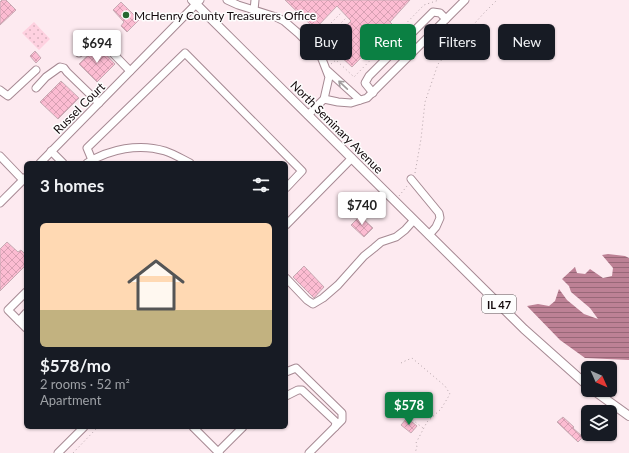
<!DOCTYPE html>
<meta charset="utf-8">
<style>
:root{--surface:#171b24;--page:#242831;--text:#f1f3f6;--muted:#9ea1a6;--line:#363941;--accent:#0b8043}
body{margin:0;font-family:Lato,sans-serif;background:var(--page);color:var(--text);height:100vh;display:flex;flex-direction:column;font-size:15px;white-space:nowrap}
*{box-sizing:border-box;margin:0}
p{font-size:13px;color:var(--muted)}
.icon{flex:none;width:22px;height:22px;fill:none;stroke:currentColor;stroke-width:2;stroke-linecap:round;stroke-linejoin:round}
.map{position:relative;flex:1;overflow:hidden}
.details{position:absolute;left:24px;top:161px;width:264px;height:268px;display:flex;flex-direction:column;background:var(--surface);border-radius:6px;box-shadow:0 1px 3px #0004}
.details>*{flex:none}
.top-card{position:absolute;left:300px;top:24px;width:269px;height:36px;display:flex;gap:8px}
.needle{width:26px;rotate:135deg}
.fabs{position:absolute;left:581px;top:361px;display:grid;gap:8px}
.fabs a{display:grid;place-items:center;width:36px;height:36px;border-radius:6px;background:var(--surface);box-shadow:0 1px 3px #0004;font-size:20px}
.price{position:absolute;translate:-50% -34px;padding:0 9px;border-radius:4px;background:#fff;color:#222;font-size:13px;line-height:26px;filter:drop-shadow(0 1px 2px #0008)}
.price::after{content:'';position:absolute;left:50%;top:24px;width:12px;height:9px;margin-left:-6px;background:inherit;clip-path:polygon(0 0,100% 0,50% 100%)}
.price.on{background:var(--accent);color:#fff}
ul{padding:0;list-style:none}
li{display:grid;align-content:center;gap:8px;height:212px;padding:0 16px}
li+li{border-top:1px solid var(--line)}
li span{display:grid;place-items:center;height:124px;border-radius:6px;color:#555}
li>.icon{margin-inline-start:auto}
span .icon{width:72px;height:72px;fill:#fffc;stroke-width:1}
li b{font-size:17px}
h2{display:flex;justify-content:space-between;align-items:center;height:48px;padding:0 16px;font-size:17px}
.chip{padding:0 14px;border-radius:6px;background:var(--surface);box-shadow:0 1px 3px #0004;font-size:14px;line-height:36px}
.chip.on{background:var(--accent);color:#fff}
.map>svg:first-child{display:block}
.park{fill:url(#park-dots)}
.water{fill:url(#water-rules)}
.building{fill:url(#building-cross-hatch);stroke:#c7aab3}
.lines{fill:none;stroke-linecap:round;stroke-linejoin:round}
.minor-casing{stroke:#a68993;stroke-width:9}
.major-casing{stroke:#a68993;stroke-width:10}
.path{stroke:#b5a5aa;stroke-width:1;stroke-dasharray:1 3;stroke-linecap:butt}
.minor{stroke:#fff;stroke-width:7}
.major{stroke:#fff;stroke-width:8}
.oneway{stroke:#a09c9d}
.poi-dot{fill:#256730;stroke:#fdfdfd;stroke-width:1.5}
.labels{text-anchor:middle;dominant-baseline:central;stroke-width:3;stroke-linejoin:round;paint-order:stroke}
.shield{fill:#fdfdfd;stroke:#585254;stroke-width:1}
.shield-label{font-size:11px;font-weight:bold;fill:#12080b}
.poi-label{font-size:12px;fill:#12080b;stroke:#fdfdfd;text-anchor:start}
.street-label{font-size:12px;fill:#12080b;stroke:#fdfdfd}
</style>
<div class="map">
<svg width="629" height="453" viewBox="0 0 629 453">
<defs>
<pattern id="park-dots" width="8" height="8" patternUnits="userSpaceOnUse"><rect width="8" height="8" fill="#fed1e0"/><path d="M2 2h.1M6 6h.1" fill="none" stroke="#d9b2bf" stroke-width="1.8" stroke-linecap="round"/></pattern>
<pattern id="water-rules" width="6" height="5" patternUnits="userSpaceOnUse"><rect width="6" height="5" fill="#bd8195"/><path d="M0 2.5h6" fill="none" stroke="#986878"/></pattern>
<pattern id="building-cross-hatch" width="8" height="8" patternUnits="userSpaceOnUse"><rect width="8" height="8" fill="#fcbcd2"/><path d="M0 0l8 8M0 8l8-8" fill="none" stroke="#d7a0b3"/></pattern>
</defs>
<rect width="100%" height="100%" fill="#fdeaf0"/>
<!-- park -->
<polygon class="park" points="34,22 50,39 39,50 22,33"/>
<!-- water -->
<polygon class="water" points="608,254 625,256 629,258 629,360 585,358 560,340 527,306 538,304 549,306 555,301 559,289 567,300 584,314 598,319 590,308 571,292 569,286 562,279 575,267 577,273 585,274 590,269 603,278 612,276 613,268 602,255"/>
<!-- building -->
<g class="building">
<polygon points="2,0 6,0 16,10 0,25 0,2"/>
<polygon points="285,0 410,0 390,22 393,25 352,67 327,44 351,21 337,6 315,29"/>
<polygon points="121,2 139,20 127,32 121,26 124,22 113,10"/>
<polygon points="98,46 115,64 97,82 79,64"/>
<polygon points="35,51 41,58 36,63 30,56"/>
<polygon points="61,81 79,98 58,119 40,102"/>
<polygon points="360,216 373,228 364,237 351,225"/>
<polygon points="7,242 18,252 21,250 26,255 26,265 0,291 0,249"/>
<polygon points="304,266 324,287 314,298 293,277"/>
<polygon points="563,417 574,427 573,428 583,437 578,442 557,422"/>
<polygon points="407,418 417,426 411,433 401,425"/>
</g>
<g class="lines">
<!-- minor casing -->
<g class="minor-casing">
<g id="minor">
<polyline points="227,0 238,5 276,17 284,21 298,33 317,52 322,59 329,77 324,99 308,115"/>
<polyline points="254,10 255,0"/>
<polyline points="79,53 94,38 103,43 130,71"/>
<polyline points="328,71 360,100"/>
<polyline points="36,88 46,77 60,67 64,68 67,72 99,103"/>
<polyline points="0,90 8,96 36,70"/>
<polyline points="373,93 365,83 369,76 433,12 440,13 446,19"/>
<polyline points="324,99 338,102 351,103 367,98 465,0"/>
<polyline points="51,151 63,163"/>
<polyline points="0,156 23,180"/>
<polyline points="92,160 87,148 185,53 302,171 286,188"/>
<polyline points="40,163 200,0"/>
<path d="M87,163C110,149 139,143 165,151C174,154 182,159 190,163"/>
<polyline points="411,179 439,213 440,218 436,227 429,235"/>
<polyline points="0,203 26,177"/>
<polyline points="286,225 352,158"/>
<polyline points="286,278 307,300 313,304 323,298 338,285 364,256 374,248 381,242 396,237 405,230 414,220"/>
<polyline points="26,292 8,310 26,328"/>
<polyline points="19,321 26,313"/>
<polyline points="286,372 296,368 342,413 342,420 335,427"/>
<polyline points="286,396 298,390 302,390 336,422 335,427 309,453"/>
<polyline points="193,427 219,453"/>
<polyline points="218,452 243,427"/>
<polyline points="58,453 84,427"/>
</g>
</g>
<!-- major casing -->
<g class="major-casing">
<g id="major">
<polyline points="192,0 524,329 588,386"/>
<polyline points="593,390 629,416"/>
</g>
</g>
<!-- path -->
<g class="path">
<polyline points="294,21 300,15"/>
<polyline points="314,40 342,12"/>
<polyline points="319,45 347,17"/>
<polyline points="336,59 339,56"/>
<polyline points="331,64 336,60 354,77 424,5 439,0"/>
<polyline points="415,173 421,139 425,102 438,64 484,13 497,0"/>
<polyline points="399,196 407,186"/>
<polyline points="401,363 405,361 412,358 445,386 450,394 441,409 427,422 416,443 417,447 415,453"/>
<polyline points="406,415 423,428"/>
<polyline points="73,453 96,429"/>
</g>
<!-- minor -->
<use href="#minor" class="minor"/>
<!-- major -->
<use href="#major" class="major"/>
</g>
<!-- one-way arrows -->
<defs><path id="oneway-shaft" d="M-6 0H5M1.5-3L5.5 0L1.5 3" fill="none" stroke-width="1.6" stroke-linecap="round" stroke-linejoin="round"/></defs>
<use class="oneway" href="#oneway-shaft" transform="translate(343 85) rotate(-137)"/>
<!-- markers -->
<circle class="poi-dot" cx="126" cy="15" r="4"/>
<g class="labels">
<!-- shield labels -->
<rect class="shield" x="482" y="295" width="34" height="18" rx="3"/>
<g class="shield-label">
<text x="499" y="304">IL 47</text>
</g>
<!-- poi labels -->
<g class="poi-label">
<text x="134" y="15">McHenry County Treasurers Office</text>
</g>
<!-- street labels -->
<g class="street-label">
<text transform="translate(79 108) rotate(-45)">Russel Court</text>
<text transform="translate(337 127) rotate(45)">North Seminary Avenue</text>
</g>
</g>
</svg>
<div class="fabs">
<a><svg class="needle" viewBox="-14 -14 28 28"><path d="M0-13l5 13h-10z" fill="#e53935"/><path d="M0 13l5-13h-10z" fill="#9ea1a6"/></svg></a>
<a><svg class="icon" aria-label="layers" viewBox="0 0 24 24"><path d="M12 4l9 5-9 5-9-5zM3 14l9 5 9-5"/></svg></a>
</div>
<b class="price" style="left:97px;top:64px">$694</b>
<b class="price" style="left:362px;top:226px">$740</b>
<b class="price on" style="left:409px;top:426px">$578</b>
<div class="top-card">
<a class="chip">Buy</a>
<a class="chip on">Rent</a>
<a class="chip">Filters</a>
<a class="chip">New</a>
</div>
<section class="details">
<h2>3 homes<svg class="icon" aria-label="filters" viewBox="0 0 24 24"><path d="M4 7h16M4 17h16"/><circle cx="9" cy="7" r="2"/><circle cx="15" cy="17" r="2"/></svg></h2>
<ul>
<li><span style="background:linear-gradient(#ffd9b3 70%,#c2b280 0)"><svg class="icon" aria-label="home" viewBox="0 0 24 24"><path d="M3 11l9-7 9 7M6 9v11h12V9"/></svg></span><div><b>$578/mo</b><p>2 rooms · 52 m²</p><p>Apartment</p></div></li>
</ul>
</section>
</div>
